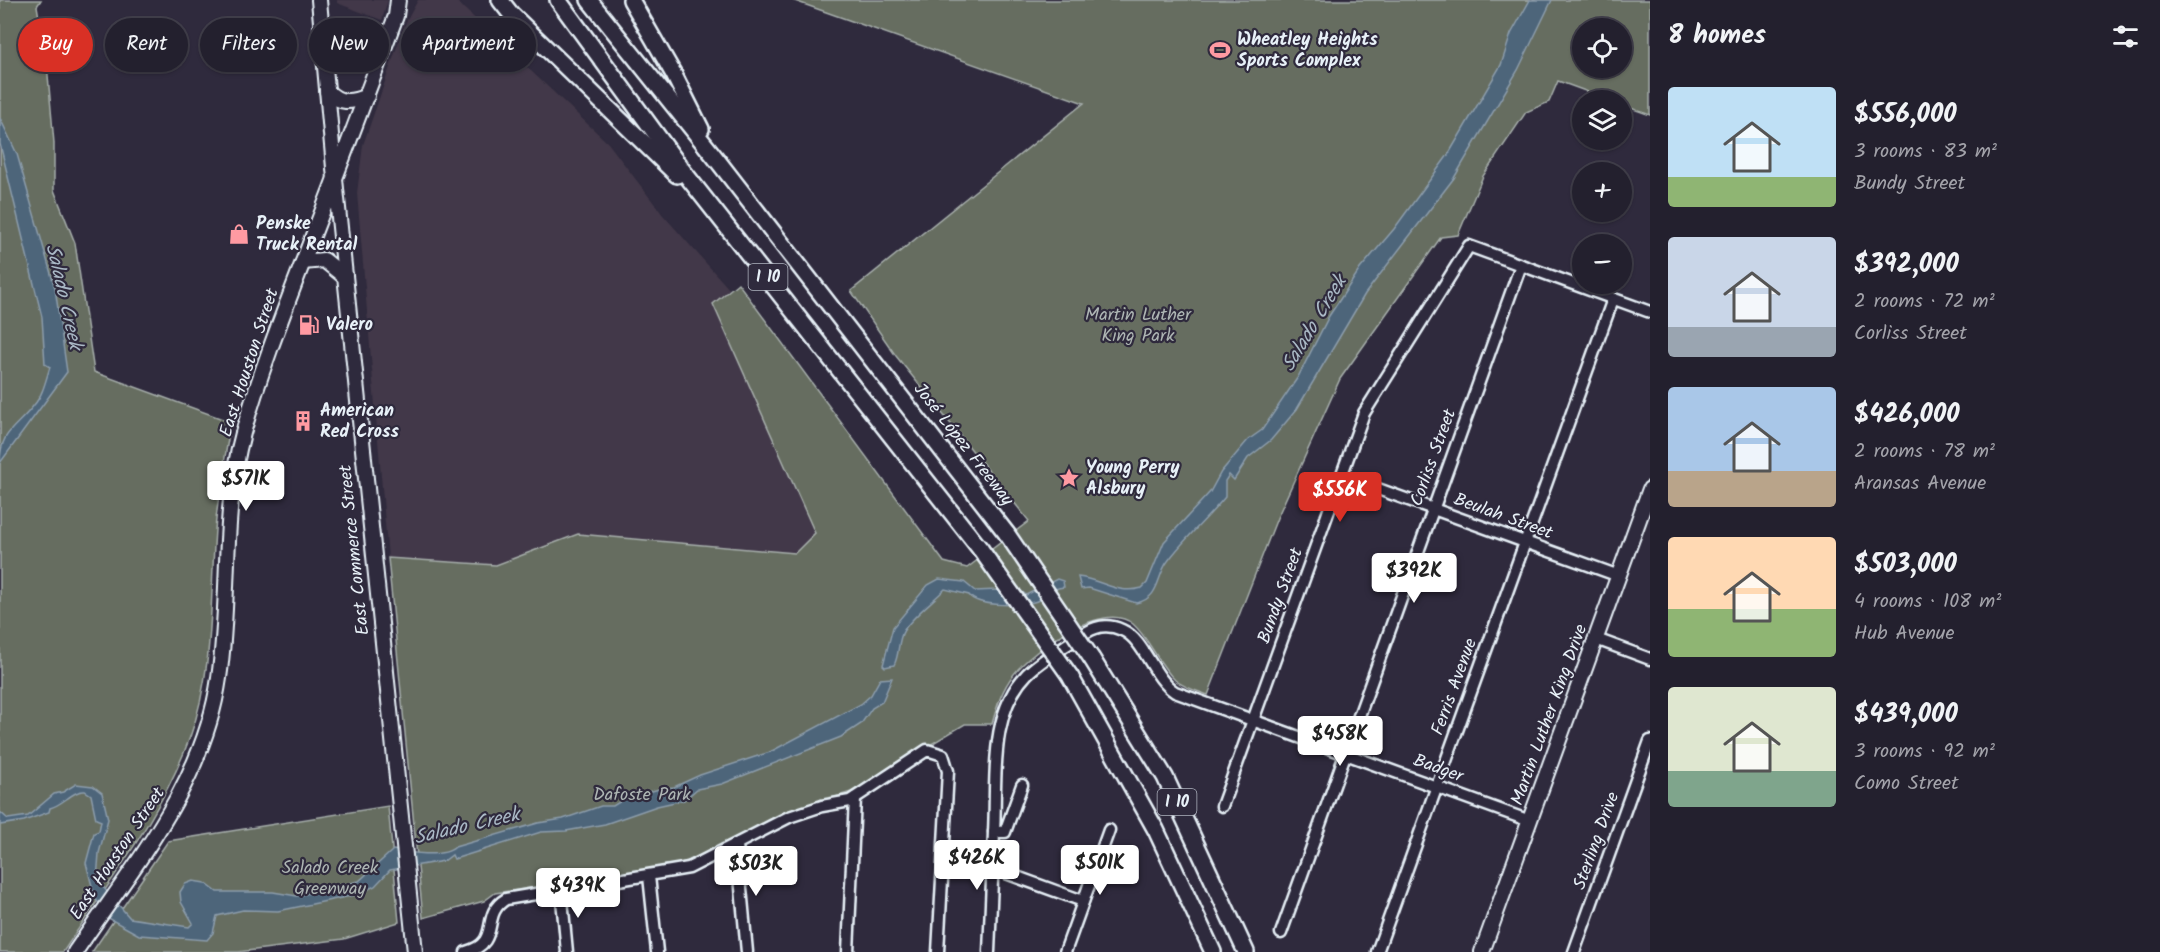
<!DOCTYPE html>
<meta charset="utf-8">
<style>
:root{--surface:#23202e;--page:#2f2d3a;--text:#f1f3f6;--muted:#a3a3aa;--line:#403e4a;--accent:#d93025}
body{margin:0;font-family:Kalam,sans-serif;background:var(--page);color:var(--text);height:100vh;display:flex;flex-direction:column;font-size:22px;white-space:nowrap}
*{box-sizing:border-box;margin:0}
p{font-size:20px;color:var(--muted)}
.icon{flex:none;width:33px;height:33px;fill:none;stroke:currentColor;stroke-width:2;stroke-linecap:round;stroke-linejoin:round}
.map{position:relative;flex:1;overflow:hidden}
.drawer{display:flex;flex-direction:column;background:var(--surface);width:510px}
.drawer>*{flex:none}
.guide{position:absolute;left:18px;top:18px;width:570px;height:54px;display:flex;gap:12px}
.controls{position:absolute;left:1572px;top:18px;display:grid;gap:12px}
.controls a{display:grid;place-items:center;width:60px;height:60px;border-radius:50%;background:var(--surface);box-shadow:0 2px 4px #0004,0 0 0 2px var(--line);font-size:30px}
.price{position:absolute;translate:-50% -51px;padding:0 14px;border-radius:6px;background:#fff;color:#222;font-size:20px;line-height:39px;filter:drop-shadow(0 2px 3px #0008)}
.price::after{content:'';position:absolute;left:50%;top:36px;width:18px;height:14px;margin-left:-9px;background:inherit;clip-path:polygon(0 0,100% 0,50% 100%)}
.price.active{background:var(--accent);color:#fff}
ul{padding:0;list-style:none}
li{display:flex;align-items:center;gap:18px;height:150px;padding:0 18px}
li span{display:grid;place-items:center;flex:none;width:168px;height:120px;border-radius:6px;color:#555}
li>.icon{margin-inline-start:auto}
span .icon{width:72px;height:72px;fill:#fffc;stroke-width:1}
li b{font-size:26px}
h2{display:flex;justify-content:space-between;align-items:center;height:72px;padding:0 18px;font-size:26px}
.chip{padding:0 21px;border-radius:27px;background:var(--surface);box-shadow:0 2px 4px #0004,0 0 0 2px var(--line);font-size:21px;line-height:54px}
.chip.active{background:var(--accent);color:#fff}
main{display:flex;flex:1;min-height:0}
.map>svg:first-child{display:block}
.built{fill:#423848}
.green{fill:#666d60;stroke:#a7afac;stroke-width:1.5;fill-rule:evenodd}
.water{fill:#4e657a;stroke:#8c9dac;stroke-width:1.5}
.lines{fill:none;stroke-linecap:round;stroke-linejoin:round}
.minor-casing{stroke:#e8f1f8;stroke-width:15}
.major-casing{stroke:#e8f1f8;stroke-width:18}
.highway-casing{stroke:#e8f1f8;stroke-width:20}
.minor{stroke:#2f2a3d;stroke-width:10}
.major{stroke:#2f2a3d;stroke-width:14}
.highway{stroke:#2f2a3d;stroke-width:15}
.highway-bridge-casing{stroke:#e8f1f8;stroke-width:20;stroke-linecap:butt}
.highway-bridge{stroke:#2f2a3d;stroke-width:15}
.labels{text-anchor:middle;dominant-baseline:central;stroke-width:4.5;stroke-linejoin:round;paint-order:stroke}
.shield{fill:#2f2a3d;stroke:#b0b5c0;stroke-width:1.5}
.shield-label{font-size:16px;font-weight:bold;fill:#e8f1f8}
.poi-label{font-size:18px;font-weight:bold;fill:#e8f1f8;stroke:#2f2a3d;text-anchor:start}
.park-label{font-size:18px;fill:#aeb6b4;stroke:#2f2a3d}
.street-label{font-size:18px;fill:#e8f1f8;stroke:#2f2a3d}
.water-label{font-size:20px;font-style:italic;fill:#aab9c6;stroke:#2f2a3d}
</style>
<main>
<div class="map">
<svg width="1650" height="952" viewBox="0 0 1650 952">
<rect width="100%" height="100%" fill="#2f2a3d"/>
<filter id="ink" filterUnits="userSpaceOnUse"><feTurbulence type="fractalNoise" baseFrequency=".0167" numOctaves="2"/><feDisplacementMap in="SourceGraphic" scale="12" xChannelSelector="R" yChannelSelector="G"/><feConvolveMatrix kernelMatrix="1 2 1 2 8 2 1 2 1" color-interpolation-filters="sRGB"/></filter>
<g filter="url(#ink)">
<!-- built -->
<g class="built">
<polygon points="337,0 388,0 382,20 337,3"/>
<polygon points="418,0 455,0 608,143 663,215 730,290 713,304 815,533 795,553 578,534 496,565 388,558 357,193 363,145 405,24"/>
</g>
<!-- green -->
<g class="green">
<path d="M0,0H41L37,6L47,64L54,143V190L75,243L94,372L231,422C225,458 218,493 215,530C210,599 214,671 190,737C162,815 108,883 63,952H0Z"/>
<path d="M792,0H1650V115L1622,105V100H1610L1558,81L1549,102L1526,112L1483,176L1458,235L1441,237L1340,379L1277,518L1208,695C1197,691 1183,687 1175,680C1158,664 1150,639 1133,624C1104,599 1032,650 1014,674C1002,689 997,706 992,724H965L851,792L782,814L708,855L657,870L495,893L484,901L423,918L388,558L496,565L578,534L795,553L815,533L713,304L738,283L944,562L967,568L1029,521L896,356L851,291L1084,103ZM1582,28H1622V68H1582Z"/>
<polygon points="388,806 399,922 344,939 238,952 92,952 168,841"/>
</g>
<!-- water -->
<g class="water">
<path d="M1530,0H1552L1518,70L1454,178L1365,294L1297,409L1271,440L1248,458L1234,480L1229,475L1225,481V497C1207,519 1185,538 1168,561C1156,576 1161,598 1136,603L1089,588L1081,589L1078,577C1103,580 1117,595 1142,588L1147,583L1164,542L1210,492L1221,472L1248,440L1262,430L1298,377L1329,316L1360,269L1394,229L1448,155L1501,65L1511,34Z"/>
<path d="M0,118L17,154L55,288L67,372L0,463C0,430 17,428 34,405C43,395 46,379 50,367L45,364L42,317L0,144Z"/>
<path d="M939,579L964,582L975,591L1019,589L1026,595L1057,579L1063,581L1064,587C1052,588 1048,594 1039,600C1026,607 977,607 969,595L945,589C932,602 914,615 904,630C897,641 900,654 894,665L885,667L883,665L893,627L928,585Z"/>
<path d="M892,678L882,702L872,708L861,724L841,737L722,784L697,789L684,800L657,806L605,824L566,831L541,832L454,859L452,855L444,861L390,870L375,886L356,895L278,911L243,910L217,916L213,933L207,940L139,935L110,919L95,898L86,863L94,833L99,831L101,821L96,819L91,795L85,791C73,790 63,805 50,808L49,812L24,821L0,825V812L8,819L28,816L54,794L63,792L76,784L93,786L102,793L108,819L99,853L97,880L130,918L189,927L193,923L181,902L180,892L185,884L193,881L205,883L217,892H273L297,896L359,881L393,850C407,853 445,858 455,847L538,823L563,819L601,806H613L624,799L659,789L674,787L700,775L770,752L861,704L871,695L880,679Z"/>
</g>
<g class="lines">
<!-- minor casing -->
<g class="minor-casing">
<g id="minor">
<polyline points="1342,476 1619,576"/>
<polyline points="1596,639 1650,659"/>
<path d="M1022,785L1005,832H994C997,780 988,714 1027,674C1039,662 1054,653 1068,644C1086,632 1100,620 1122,630C1145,640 1152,677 1175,692L1530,821"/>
<polyline points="1222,806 1364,413 1469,246 1650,312"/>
<polyline points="737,845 747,952"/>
<polyline points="992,868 1083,901"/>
<polyline points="649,876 657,952"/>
<polyline points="561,889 567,952"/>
<polyline points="1281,933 1521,265"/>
<path d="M466,952C503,942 479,915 506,899L689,868L789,817L822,806L850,801L927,750L943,755L948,771L938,952"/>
<polyline points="848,952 855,798"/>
<polyline points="989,952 994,832"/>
<polyline points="1065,952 1109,830"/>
<polyline points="1377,952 1613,299"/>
<polyline points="1574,952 1650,741"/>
</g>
</g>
<!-- major casing -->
<g class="major-casing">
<g id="major">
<polyline points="319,0 335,179 415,952"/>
<path d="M327,91C340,104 350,103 367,96"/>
<polyline points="303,262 324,260 345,277"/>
<path d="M75,952C133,866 204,784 219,678C231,597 221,513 243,433C262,365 289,299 314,233C342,161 369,88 396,16L398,0"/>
<polyline points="1482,952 1650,489"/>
</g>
</g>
<!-- highway casing -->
<g class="highway-casing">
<g id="highway">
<polyline points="500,0 511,14 677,175"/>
<polyline points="558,0 683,171 981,550"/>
<polyline points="589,0 714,156 1007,534"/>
<polyline points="631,0 673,73 701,129"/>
<polyline points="1092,659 1165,777 1246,952"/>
<polyline points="1070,676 1156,830 1213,952"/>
</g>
</g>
<!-- minor -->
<use href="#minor" class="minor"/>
<!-- major -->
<use href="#major" class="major"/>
<!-- highway -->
<use href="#highway" class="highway"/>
<!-- highway-bridge casing -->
<g class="highway-bridge-casing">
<g id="highway-bridge">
<polyline points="1007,534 1092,659"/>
<polyline points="981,550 1070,676"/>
</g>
</g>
<!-- highway-bridge -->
<use href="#highway-bridge" class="highway-bridge"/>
</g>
</g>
<!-- icons -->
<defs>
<g id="stadium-bare" transform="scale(1.62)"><path d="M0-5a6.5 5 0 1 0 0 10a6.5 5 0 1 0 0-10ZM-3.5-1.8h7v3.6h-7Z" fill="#ff9aa2" stroke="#2f2a3d" stroke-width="2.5" paint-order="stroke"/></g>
<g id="shop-bare" transform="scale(1.62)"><path d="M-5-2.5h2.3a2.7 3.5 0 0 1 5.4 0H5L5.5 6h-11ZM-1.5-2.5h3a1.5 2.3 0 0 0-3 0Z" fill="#ff9aa2" stroke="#2f2a3d" stroke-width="2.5" paint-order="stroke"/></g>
<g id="fuel-bare" transform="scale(1.62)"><path d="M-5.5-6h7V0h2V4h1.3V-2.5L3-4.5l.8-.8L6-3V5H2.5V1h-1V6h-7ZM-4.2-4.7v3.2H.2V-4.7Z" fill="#ff9aa2" stroke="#2f2a3d" stroke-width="2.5" paint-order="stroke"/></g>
<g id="building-bare" transform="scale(1.62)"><path d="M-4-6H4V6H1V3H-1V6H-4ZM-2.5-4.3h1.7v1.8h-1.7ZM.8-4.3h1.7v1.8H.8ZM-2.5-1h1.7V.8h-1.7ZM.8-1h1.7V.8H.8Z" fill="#ff9aa2" stroke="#2f2a3d" stroke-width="2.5" paint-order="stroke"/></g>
<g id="sight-bare" transform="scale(1.62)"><path d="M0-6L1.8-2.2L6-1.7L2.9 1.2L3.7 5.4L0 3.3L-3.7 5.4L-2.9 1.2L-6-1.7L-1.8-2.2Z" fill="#ff9aa2" stroke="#2f2a3d" stroke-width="2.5" paint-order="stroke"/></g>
</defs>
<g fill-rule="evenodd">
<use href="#stadium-bare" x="1220" y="50"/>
<use href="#shop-bare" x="239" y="234"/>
<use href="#fuel-bare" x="309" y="325"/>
<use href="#building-bare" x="303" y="421"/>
<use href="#sight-bare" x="1069" y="478"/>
</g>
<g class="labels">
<!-- shield labels -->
<g class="shield">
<rect x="748.5" y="264" width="39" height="26" rx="4.5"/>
<rect x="1157.5" y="789" width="39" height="26" rx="4.5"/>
</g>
<g class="shield-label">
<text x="768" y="277">I 10</text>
<text x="1177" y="802">I 10</text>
</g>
<!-- poi labels -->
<g class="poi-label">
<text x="1237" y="40">Wheatley Heights<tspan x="1237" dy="21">Sports Complex</tspan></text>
<text x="256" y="224">Penske<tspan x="256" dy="21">Truck Rental</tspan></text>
<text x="326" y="325">Valero</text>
<text x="320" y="411">American<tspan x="320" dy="21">Red Cross</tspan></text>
<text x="1086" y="468">Young Perry<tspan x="1086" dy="21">Alsbury</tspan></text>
</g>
<!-- park labels -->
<g class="park-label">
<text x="1138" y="315">Martin Luther<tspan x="1138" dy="21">King Park</tspan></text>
<text x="642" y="795">Dafoste Park</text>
<text x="330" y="868">Salado Creek<tspan x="330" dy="21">Greenway</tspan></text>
</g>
<!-- street labels -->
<g class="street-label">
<text transform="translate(250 363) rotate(-72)">East Houston Street</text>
<text transform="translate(963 445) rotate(52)">José López Freeway</text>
<text transform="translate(1434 458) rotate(-70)">Corliss Street</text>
<text transform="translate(1503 517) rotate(20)">Beulah Street</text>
<text transform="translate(355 550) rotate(-96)">East Commerce Street</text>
<text transform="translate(1281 596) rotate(-70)">Bundy Street</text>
<text transform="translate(1455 687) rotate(-70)">Ferris Avenue</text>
<text transform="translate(1550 715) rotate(-70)">Martin Luther King Drive</text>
<text transform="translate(1438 769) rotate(20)">Badger</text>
<text transform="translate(1597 841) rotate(-70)">Sterling Drive</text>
<text transform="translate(118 854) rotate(-56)">East Houston Street</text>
</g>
<!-- water labels -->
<g class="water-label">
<text transform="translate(63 297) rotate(77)">Salado Creek</text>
<text transform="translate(1315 324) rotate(-59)">Salado Creek</text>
<text transform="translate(467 827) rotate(-13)">Salado Creek</text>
</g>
</g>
</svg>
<div class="controls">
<a><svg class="icon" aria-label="locate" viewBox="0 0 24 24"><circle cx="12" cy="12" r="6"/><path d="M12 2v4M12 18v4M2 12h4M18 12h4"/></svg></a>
<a><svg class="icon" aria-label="layers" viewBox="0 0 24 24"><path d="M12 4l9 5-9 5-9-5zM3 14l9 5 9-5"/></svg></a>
<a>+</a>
<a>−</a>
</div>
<b class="price" style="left:246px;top:512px">$571K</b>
<b class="price active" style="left:1340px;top:523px">$556K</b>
<b class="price" style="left:1414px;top:604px">$392K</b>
<b class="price" style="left:1340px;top:767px">$458K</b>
<b class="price" style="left:977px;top:891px">$426K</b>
<b class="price" style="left:1100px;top:896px">$501K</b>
<b class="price" style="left:756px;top:897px">$503K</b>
<b class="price" style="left:578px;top:919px">$439K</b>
<div class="guide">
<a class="chip active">Buy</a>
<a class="chip">Rent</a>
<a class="chip">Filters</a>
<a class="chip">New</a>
<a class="chip">Apartment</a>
</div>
</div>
<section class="drawer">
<h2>8 homes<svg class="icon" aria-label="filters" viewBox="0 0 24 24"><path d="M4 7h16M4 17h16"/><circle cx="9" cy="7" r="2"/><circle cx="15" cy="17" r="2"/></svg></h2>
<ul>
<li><span style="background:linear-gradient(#bfe0f5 75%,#8fb573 0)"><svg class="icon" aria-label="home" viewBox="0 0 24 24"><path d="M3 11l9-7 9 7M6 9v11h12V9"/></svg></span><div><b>$556,000</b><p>3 rooms · 83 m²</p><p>Bundy Street</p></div></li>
<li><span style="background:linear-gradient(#c9d6e8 75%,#9aa5b1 0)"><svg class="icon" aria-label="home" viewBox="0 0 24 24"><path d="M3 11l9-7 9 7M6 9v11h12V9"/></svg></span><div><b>$392,000</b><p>2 rooms · 72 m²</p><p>Corliss Street</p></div></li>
<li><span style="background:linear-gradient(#a9c7e8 70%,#b9a48a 0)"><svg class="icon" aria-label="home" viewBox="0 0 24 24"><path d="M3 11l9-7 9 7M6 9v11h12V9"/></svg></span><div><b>$426,000</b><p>2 rooms · 78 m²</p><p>Aransas Avenue</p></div></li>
<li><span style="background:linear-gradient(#ffd9b3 60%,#8fb573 0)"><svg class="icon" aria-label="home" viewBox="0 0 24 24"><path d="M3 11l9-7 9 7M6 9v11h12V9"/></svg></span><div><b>$503,000</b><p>4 rooms · 108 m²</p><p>Hub Avenue</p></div></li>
<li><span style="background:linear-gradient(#dfe7d0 70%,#7fa58c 0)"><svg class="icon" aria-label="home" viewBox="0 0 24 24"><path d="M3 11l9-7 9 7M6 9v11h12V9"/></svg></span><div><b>$439,000</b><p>3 rooms · 92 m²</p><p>Como Street</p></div></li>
</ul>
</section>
</main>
